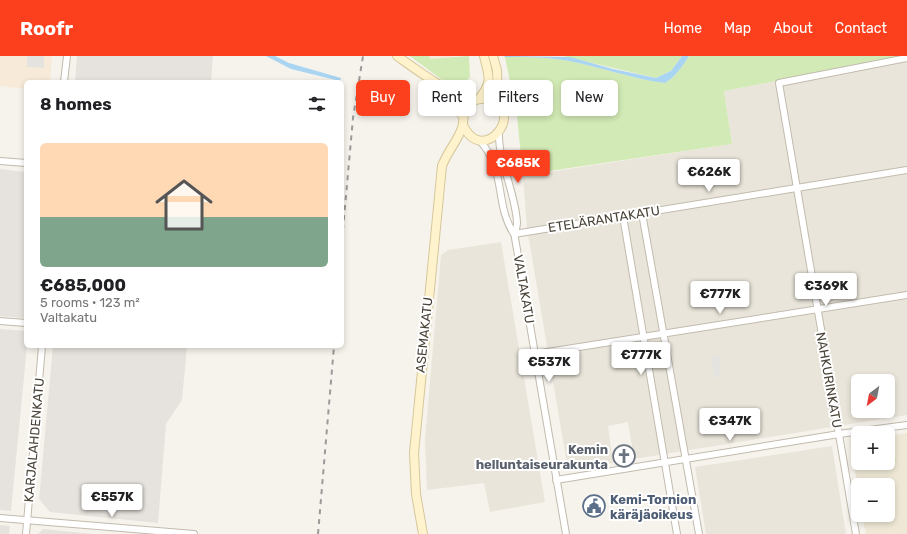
<!DOCTYPE html>
<meta charset="utf-8">
<style>
:root{--surface:#fff;--page:#f2f2f2;--text:#202124;--muted:#757577;--line:#e0e0e0;--accent:#fc3f1d}
body{margin:0;font-family:Rubik,sans-serif;background:var(--page);color:var(--text);height:100vh;display:flex;flex-direction:column;font-size:15px;white-space:nowrap}
*{box-sizing:border-box;margin:0}
p{font-size:13px;color:var(--muted)}
.icon{flex:none;width:22px;height:22px;fill:none;stroke:currentColor;stroke-width:2;stroke-linecap:round;stroke-linejoin:round}
.map{position:relative;flex:1;overflow:hidden}
.side{position:absolute;left:24px;top:24px;width:320px;height:268px;display:flex;flex-direction:column;background:var(--surface);border-radius:6px;box-shadow:0 2px 6px #0003}
.side>*{flex:none}
.banner{position:absolute;left:356px;top:24px;width:380px;height:36px;display:flex;gap:8px}
.needle{width:26px;rotate:212deg}
.fabs{position:absolute;left:851px;top:318px;display:grid;gap:8px}
.fabs a{display:grid;place-items:center;width:44px;height:44px;border-radius:6px;background:var(--surface);box-shadow:0 2px 6px #0003;font-size:20px}
.price{position:absolute;translate:-50% -34px;padding:0 9px;border-radius:4px;background:#fff;color:#222;font-size:13px;line-height:26px;filter:drop-shadow(0 1px 2px #0008)}
.price::after{content:'';position:absolute;left:50%;top:24px;width:12px;height:9px;margin-left:-6px;background:inherit;clip-path:polygon(0 0,100% 0,50% 100%)}
.price.current{background:var(--accent);color:#fff}
ul{padding:0;list-style:none}
li{display:grid;align-content:center;gap:8px;height:212px;padding:0 16px}
li+li{border-top:1px solid var(--line)}
li span{display:grid;place-items:center;height:124px;border-radius:6px;color:#555}
li>.icon{margin-inline-start:auto}
span .icon{width:72px;height:72px;fill:#fffc;stroke-width:1}
li b{font-size:17px}
h2{display:flex;justify-content:space-between;align-items:center;height:48px;padding:0 16px;font-size:17px}
.pill{padding:0 14px;border-radius:6px;background:var(--surface);box-shadow:0 2px 6px #0003;font-size:14px;line-height:36px}
.pill.current{background:var(--accent);color:#fff}
header{display:flex;align-items:center;gap:24px;box-sizing:border-box;height:56px;padding:0 20px;background:var(--accent);color:#fff}
header strong{font-size:19px}
nav{display:flex;gap:22px;margin-inline-start:auto;font-size:14px}
.map>svg:first-child{display:block}
.residential{fill:#eae5da;fill-rule:evenodd}
.commercial{fill:#f7ead8}
.industrial{fill:#e6e2dd}
.education{fill:#efe8d6}
.green{fill:#d2eab5}
.parking{fill:#e5e3e0}
.water{fill:#a9d4f2}
.lines{fill:none;stroke-linecap:round;stroke-linejoin:round}
.street-casing{stroke:#c2bbae;stroke-width:8}
.secondary-casing{stroke:#d6c79b;stroke-width:10}
.street{stroke:#fff;stroke-width:6}
.secondary{stroke:#fff3cd;stroke-width:8}
.rail{stroke:#9a9a9a;stroke-width:2;stroke-dasharray:5 5;stroke-linecap:butt}
.labels{text-anchor:middle;dominant-baseline:central;stroke-width:4;stroke-linejoin:round;paint-order:stroke}
.street-label{font-size:13px;fill:#4b4439;stroke:#fff}
.worship-label{font-size:13px;font-weight:bold;fill:#5b616d;stroke:#fff;text-anchor:end}
.service-label{font-size:13px;font-weight:bold;fill:#4e5e75;stroke:#fff;text-anchor:start}
</style>
<header>
<strong>Roofr</strong>
<nav><a>Home</a><a>Map</a><a>About</a><a>Contact</a></nav>
</header>
<div class="map">
<svg width="907" height="478" viewBox="0 0 907 478">
<rect width="100%" height="100%" fill="#f6f3ec"/>
<!-- residential -->
<g class="residential">
<path d="M907,0V359L634,403L628,366L608,370L613,407L568,414L527,172L523,120L732,88L724,35ZM858,325H888V355H858Z"/>
<polygon points="501,186 545,446 490,456 484,427 427,434 425,383 441,199 448,194"/>
<polygon points="832,390 846,478 706,478 695,411"/>
</g>
<!-- commercial -->
<g class="commercial">
<polygon points="0,0 52,0 50,26 26,26 26,33 0,30"/>
<polygon points="429,0 452,0 452,2 430,3"/>
</g>
<!-- industrial -->
<g class="industrial">
<polygon points="77,0 213,0 211,26 75,26"/>
<polygon points="0,113 26,116 25,262 0,260"/>
<polygon points="0,273 26,275 27,290 11,455 0,454"/>
<polygon points="53,290 187,290 182,344 166,368 158,467 50,456 39,443"/>
<polygon points="0,469 10,470 9,478 0,478"/>
<polygon points="43,473 93,478 38,478"/>
</g>
<!-- education -->
<polygon class="education" points="907,377 907,478 866,478 862,459 888,459 888,429 858,429 858,432 850,386 858,385 858,407 888,407 888,380"/>
<!-- green -->
<g class="green">
<polygon points="410,0 429,0 430,3 469,0 470,21 461,32 445,26"/>
<polygon points="563,0 682,0 671,15 656,22"/>
<path d="M689,0H905L724,35L732,88L549,115L523,120L517,60L505,1C526,1 548,1 569,5C601,11 632,23 665,27C675,21 683,10 689,0Z"/>
<polygon points="892,384 896,405 888,407 888,385"/>
<polygon points="860,407 888,407 861,412"/>
</g>
<!-- parking -->
<g class="parking">
<polygon points="27,0 44,0 44,12 27,11"/>
<polygon points="720,299 720,321 714,321 711,300"/>
</g>
<!-- water -->
<g class="water">
<polygon points="266,0 275,0 289,7 341,22 340,25 291,13"/>
<path d="M504,0L570,1L613,13L656,22L671,15L682,0H689C683,10 675,21 665,27C632,23 601,11 569,5C548,1 526,1 505,1Z"/>
</g>
<g class="lines">
<!-- street casing -->
<g class="street-casing">
<g id="street">
<polyline points="64,26 67,0"/>
<path d="M499,77C498,105 516,138 517,167C517,172 514,177 515,182L566,478"/>
<path d="M479,84C507,113 494,148 514,178"/>
<polyline points="0,105 26,107"/>
<polyline points="642,157 699,478"/>
<polyline points="623,160 677,478"/>
<polyline points="514,178 907,114"/>
<polyline points="0,265 26,267"/>
<polyline points="535,298 907,239"/>
<polyline points="556,424 839,378 907,369"/>
<polyline points="0,462 194,478"/>
<polyline points="26,478 42,290"/>
<polyline points="856,478 779,27 907,2"/>
</g>
</g>
<!-- secondary casing -->
<g class="secondary-casing">
<g id="secondary">
<path d="M397,0C421,17 445,35 473,45"/>
<polyline points="493,0 497,14 498,49"/>
<polyline points="436,30 463,60"/>
<path d="M479,43C493,25 489,21 484,0"/>
<path d="M423,478L416,438L414,397L442,110C447,96 457,86 462,72C465,64 461,56 468,49C473,44 481,42 488,43C528,54 483,112 463,69"/>
</g>
</g>
<!-- street -->
<use href="#street" class="street"/>
<!-- secondary -->
<use href="#secondary" class="secondary"/>
<!-- rail -->
<g class="rail">
<polyline points="342,184 353,62 363,0"/>
<polyline points="318,478 334,290"/>
</g>
</g>
<!-- icons -->
<defs>
<g id="church-ring" transform="scale(1.15)"><circle r="9.5" fill="#fff" stroke="#6b7280" stroke-width="1.5"/><path d="M-1.2-6h2.4v3.5h3.3v2.4h-3.3V6h-2.4V-.1h-3.3v-2.4h3.3Z" fill="#6b7280"/></g>
<g id="civic-ring" transform="scale(1.15)"><circle r="9.5" fill="#fff" stroke="#5c6f8a" stroke-width="1.5"/><path d="M-.6-6.5H3V-4.5H.6V-3L4-1V1h2V6H-6V1h2V-1L-.6-3ZM-1.2 2.5V6h2.4V2.5Z" fill="#5c6f8a"/></g>
</defs>
<g fill-rule="evenodd">
<use href="#church-ring" x="624" y="400"/>
<use href="#civic-ring" x="594" y="450"/>
</g>
<g class="labels">
<!-- street labels -->
<g class="street-label">
<text transform="translate(604 163) rotate(-9)">ETELÄRANTAKATU</text>
<text transform="translate(524 233) rotate(80)">VALTAKATU</text>
<text transform="translate(424 279) rotate(-84)">ASEMAKATU</text>
<text transform="translate(829 324) rotate(80)">NAHKURINKATU</text>
<text transform="translate(34 384) rotate(-85)">KARJALAHDENKATU</text>
</g>
<!-- worship labels -->
<g class="worship-label">
<text x="608" y="393">Kemin<tspan x="608" dy="15">helluntaiseurakunta</tspan></text>
</g>
<!-- service labels -->
<g class="service-label">
<text x="610" y="443">Kemi-Tornion<tspan x="610" dy="15">käräjäoikeus</tspan></text>
</g>
</g>
</svg>
<div class="fabs">
<a><svg class="needle" viewBox="-14 -14 28 28"><path d="M0-13l5 13h-10z" fill="#e53935"/><path d="M0 13l5-13h-10z" fill="#757577"/></svg></a>
<a>+</a>
<a>−</a>
</div>
<b class="price current" style="left:518px;top:128px">€685K</b>
<b class="price" style="left:709px;top:137px">€626K</b>
<b class="price" style="left:826px;top:251px">€369K</b>
<b class="price" style="left:720px;top:259px">€777K</b>
<b class="price" style="left:641px;top:320px">€777K</b>
<b class="price" style="left:549px;top:327px">€537K</b>
<b class="price" style="left:730px;top:386px">€347K</b>
<b class="price" style="left:112px;top:462px">€557K</b>
<div class="banner">
<a class="pill current">Buy</a>
<a class="pill">Rent</a>
<a class="pill">Filters</a>
<a class="pill">New</a>
</div>
<section class="side">
<h2>8 homes<svg class="icon" aria-label="filters" viewBox="0 0 24 24"><path d="M4 7h16M4 17h16"/><circle cx="9" cy="7" r="2"/><circle cx="15" cy="17" r="2"/></svg></h2>
<ul>
<li><span style="background:linear-gradient(#ffd9b3 60%,#7fa58c 0)"><svg class="icon" aria-label="home" viewBox="0 0 24 24"><path d="M3 11l9-7 9 7M6 9v11h12V9"/></svg></span><div><b>€685,000</b><p>5 rooms · 123 m²</p><p>Valtakatu</p></div></li>
</ul>
</section>
</div>
